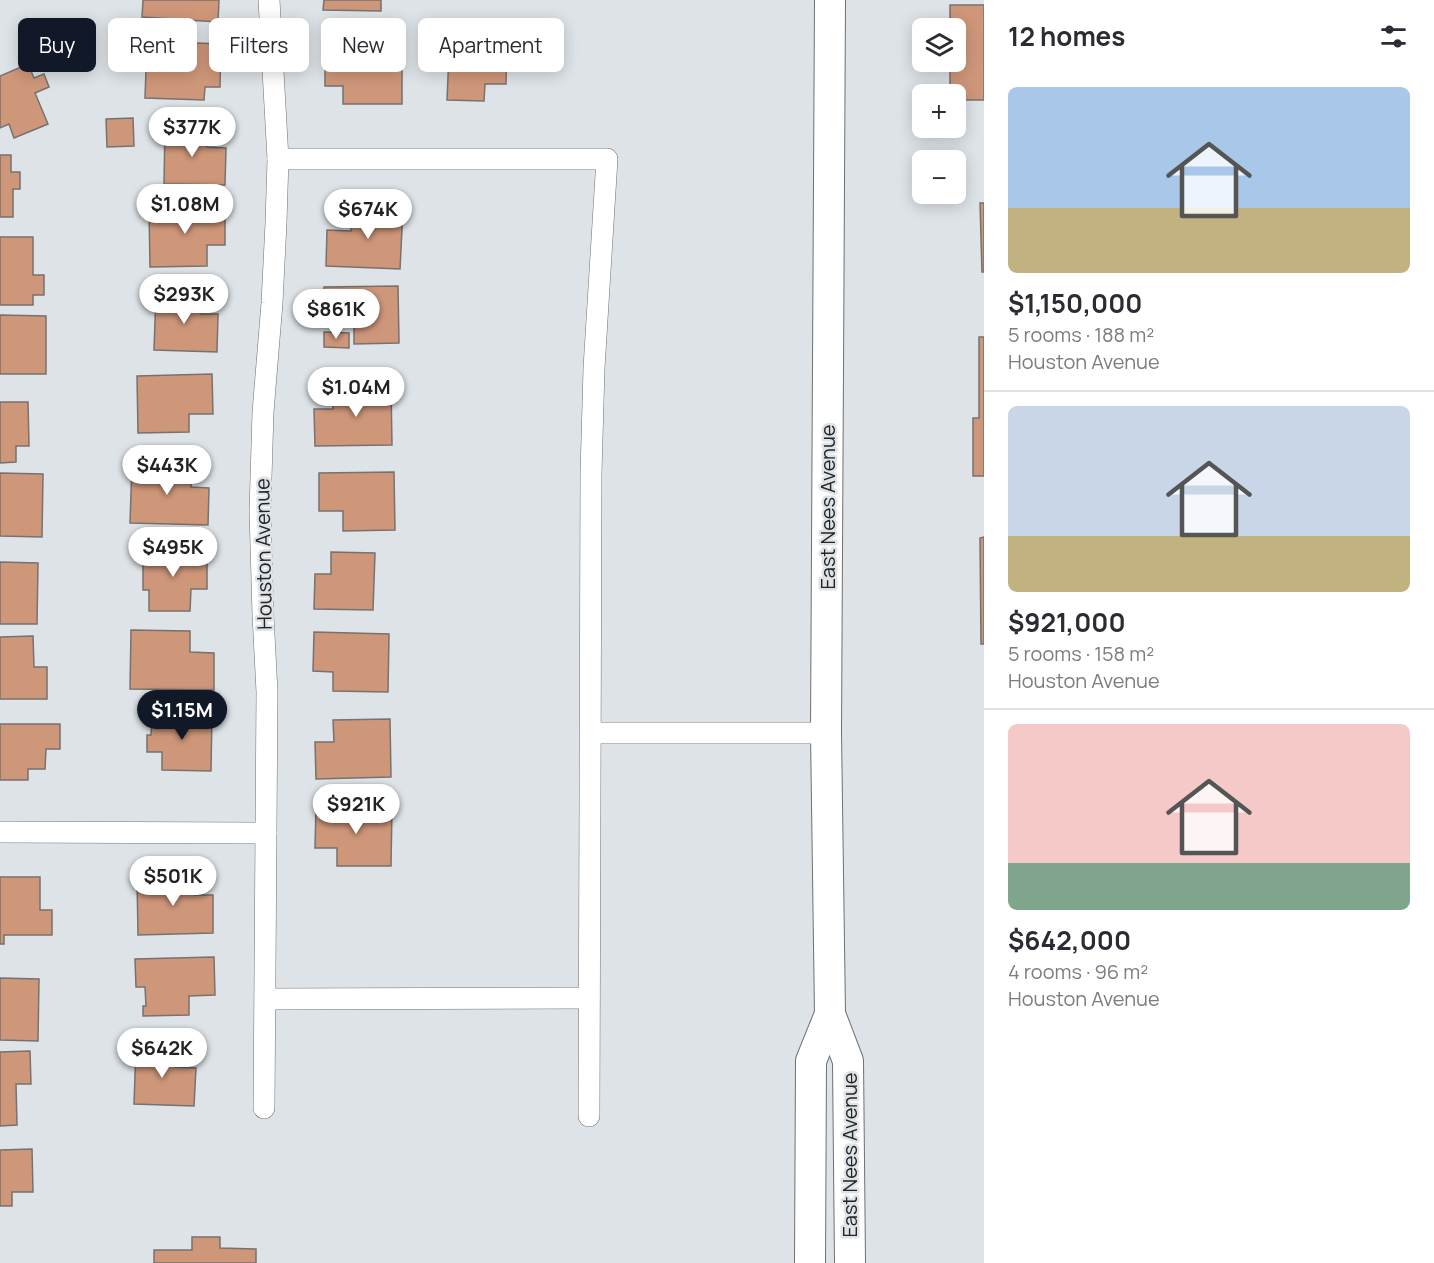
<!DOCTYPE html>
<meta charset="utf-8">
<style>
:root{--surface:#fff;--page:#f7f7f7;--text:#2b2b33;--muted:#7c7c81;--line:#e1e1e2;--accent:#111827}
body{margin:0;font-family:Manrope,sans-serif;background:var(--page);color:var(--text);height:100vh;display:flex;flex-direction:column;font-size:22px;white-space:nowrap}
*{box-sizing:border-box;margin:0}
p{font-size:20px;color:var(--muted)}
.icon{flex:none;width:33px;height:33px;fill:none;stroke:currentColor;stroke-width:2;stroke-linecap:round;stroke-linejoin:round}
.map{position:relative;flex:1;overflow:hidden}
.details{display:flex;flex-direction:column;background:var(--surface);width:450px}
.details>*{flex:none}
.hud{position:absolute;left:18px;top:18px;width:570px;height:54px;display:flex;gap:12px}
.buttons{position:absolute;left:912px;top:18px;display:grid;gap:12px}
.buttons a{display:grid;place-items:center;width:54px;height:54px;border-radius:9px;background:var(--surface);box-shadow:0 3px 15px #0003;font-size:30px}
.price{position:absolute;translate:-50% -51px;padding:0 14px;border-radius:21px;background:#fff;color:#222;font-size:20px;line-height:39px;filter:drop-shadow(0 2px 3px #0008)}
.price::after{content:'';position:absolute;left:50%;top:36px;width:18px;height:14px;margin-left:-9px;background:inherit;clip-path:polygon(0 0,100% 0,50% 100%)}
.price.active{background:var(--accent);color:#fff}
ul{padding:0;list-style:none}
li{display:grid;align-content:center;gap:12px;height:318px;padding:0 24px}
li+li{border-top:2px solid var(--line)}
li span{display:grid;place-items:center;height:186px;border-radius:9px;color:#555}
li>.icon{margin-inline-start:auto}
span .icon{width:108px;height:108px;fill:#fffc;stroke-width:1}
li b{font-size:26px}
h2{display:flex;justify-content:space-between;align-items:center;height:72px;padding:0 24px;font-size:26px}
.pill{padding:0 21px;border-radius:9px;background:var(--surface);box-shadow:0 3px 15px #0003;font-size:21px;line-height:54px}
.pill.active{background:var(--accent);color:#fff}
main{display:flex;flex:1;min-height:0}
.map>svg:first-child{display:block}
.building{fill:#cf977a;stroke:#77716f;stroke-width:1.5}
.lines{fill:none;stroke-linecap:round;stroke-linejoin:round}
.minor-casing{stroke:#6d7175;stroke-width:22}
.secondary-casing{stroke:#6d7175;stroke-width:32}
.minor{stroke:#fff;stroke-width:21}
.secondary{stroke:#fff;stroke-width:30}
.labels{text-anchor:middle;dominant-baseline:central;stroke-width:5;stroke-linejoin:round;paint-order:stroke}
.street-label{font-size:20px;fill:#222425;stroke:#dee3e7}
</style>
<main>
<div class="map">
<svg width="984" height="1263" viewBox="0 0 984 1263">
<rect width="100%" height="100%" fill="#dee3e7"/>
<!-- building -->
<g class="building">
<polygon points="143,0 219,0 218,22 142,17"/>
<polygon points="324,0 381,0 381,11 323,10"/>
<polygon points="950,5 984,5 984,100 956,100 956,94 950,94 950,62 956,62 956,28 950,28"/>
<polygon points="450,30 483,31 483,43 507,43 506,84 485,84 484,101 447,100"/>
<polygon points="147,41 221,44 220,87 205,87 204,100 145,98"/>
<polygon points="325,47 402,47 402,104 343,104 343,86 325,86"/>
<polygon points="28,64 34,78 44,74 49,87 35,93 48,124 14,138 9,124 0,128 0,76"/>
<polygon points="133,118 134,146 107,147 106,119"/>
<polygon points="165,126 207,127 207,147 226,148 225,185 164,184"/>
<polygon points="0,155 11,155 11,172 20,172 20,189 13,189 13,217 0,217"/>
<polygon points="980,203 984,203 984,272 982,272"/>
<polygon points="225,207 225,245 207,245 207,266 150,267 149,208"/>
<polygon points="352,207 403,209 400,269 326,266 327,230 351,231"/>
<polygon points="0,237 33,237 33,275 44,275 44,295 33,295 33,305 0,305"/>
<polygon points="398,286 399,343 354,344 354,316 325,316 324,287"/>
<polygon points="156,294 202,295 201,314 218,314 217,352 154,350"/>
<polygon points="0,315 46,316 46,374 0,374"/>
<polygon points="324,332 349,333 349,348 324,347"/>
<polygon points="979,337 984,337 984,476 973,476 973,418 979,418"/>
<polygon points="212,374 213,414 189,414 189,432 138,433 137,376"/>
<polygon points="391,386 392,445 315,446 314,409 333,409 332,387"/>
<polygon points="0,402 28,402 29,446 16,446 16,462 0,463"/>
<polygon points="132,464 192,466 191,487 209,488 208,525 130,523"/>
<polygon points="394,472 395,530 343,531 343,511 319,511 319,473"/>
<polygon points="0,473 43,474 42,537 0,536"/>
<polygon points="984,537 984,644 981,644 980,538"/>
<polygon points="143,550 207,551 207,589 191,589 190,611 149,611 149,590 143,590"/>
<polygon points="331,552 375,553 373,610 314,609 315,574 331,574"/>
<polygon points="0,562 38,563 37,624 0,624"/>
<polygon points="131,630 190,631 190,652 214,653 214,690 130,689"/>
<polygon points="314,632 389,634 388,692 333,691 333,672 313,671"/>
<polygon points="33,636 34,667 47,667 47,699 0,699 0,637"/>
<polygon points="152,714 212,715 211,771 162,770 162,752 147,752 147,735 151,735"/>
<polygon points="390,719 391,777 316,779 315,742 334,742 333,720"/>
<polygon points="0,724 60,724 60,749 46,749 45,769 28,769 28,780 0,780"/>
<polygon points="316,808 392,809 391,866 337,866 337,848 315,848"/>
<polygon points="0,877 40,877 40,910 52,910 52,935 4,935 4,944 0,944"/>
<polygon points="194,877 194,895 213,895 213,933 138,935 137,878"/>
<polygon points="214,957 215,995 189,996 189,1015 143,1016 143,1006 146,1006 145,987 136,987 135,959"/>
<polygon points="0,978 39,979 38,1041 0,1040"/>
<polygon points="136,1046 176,1048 175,1067 196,1068 194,1106 134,1104"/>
<polygon points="30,1051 31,1084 16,1084 17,1125 0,1126 0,1052"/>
<polygon points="32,1149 33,1192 12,1192 12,1206 0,1206 0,1150"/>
<polygon points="192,1237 220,1237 220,1248 256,1249 256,1263 154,1263 154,1250 192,1250"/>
</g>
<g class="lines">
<!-- minor casing -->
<g class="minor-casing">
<g id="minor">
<polyline points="278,159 607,159 594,368 591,474 589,1116"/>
<polyline points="591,733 826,733"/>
<polyline points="0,832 266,833"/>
<polyline points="266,999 589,998"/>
<polyline points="264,1108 267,692 263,615 260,511 263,412 272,303 276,223 278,159 269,0"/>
</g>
</g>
<!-- secondary casing -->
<g class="secondary-casing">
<g id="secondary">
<polyline points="830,0 826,733 830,1014 848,1061 850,1263"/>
<polyline points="810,1263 811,1061 830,1014"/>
</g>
</g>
<!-- minor -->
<use href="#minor" class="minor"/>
<!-- secondary -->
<use href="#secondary" class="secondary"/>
</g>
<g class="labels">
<!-- street labels -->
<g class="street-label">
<text transform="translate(827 507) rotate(-90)">East Nees Avenue</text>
<text transform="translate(263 554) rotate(-91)">Houston Avenue</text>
<text transform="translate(849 1155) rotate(-90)">East Nees Avenue</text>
</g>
</g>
</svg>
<div class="buttons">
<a><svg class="icon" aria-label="layers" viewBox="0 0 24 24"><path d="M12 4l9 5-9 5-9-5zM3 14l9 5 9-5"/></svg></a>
<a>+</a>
<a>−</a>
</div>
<b class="price" style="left:192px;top:158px">$377K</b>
<b class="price" style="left:185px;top:235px">$1.08M</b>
<b class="price" style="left:368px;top:240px">$674K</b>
<b class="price" style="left:184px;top:325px">$293K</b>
<b class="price" style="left:336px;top:340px">$861K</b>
<b class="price" style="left:356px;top:418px">$1.04M</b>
<b class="price" style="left:167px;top:496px">$443K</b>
<b class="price" style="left:173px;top:578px">$495K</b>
<b class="price active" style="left:182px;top:741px">$1.15M</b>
<b class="price" style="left:356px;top:835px">$921K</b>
<b class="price" style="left:173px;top:907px">$501K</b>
<b class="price" style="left:162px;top:1079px">$642K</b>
<div class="hud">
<a class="pill active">Buy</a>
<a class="pill">Rent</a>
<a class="pill">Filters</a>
<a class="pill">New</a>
<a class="pill">Apartment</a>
</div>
</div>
<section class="details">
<h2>12 homes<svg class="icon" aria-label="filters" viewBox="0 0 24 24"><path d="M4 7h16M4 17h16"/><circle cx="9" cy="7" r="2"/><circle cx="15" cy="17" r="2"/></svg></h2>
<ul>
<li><span style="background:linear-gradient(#a9c7e8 65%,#c2b280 0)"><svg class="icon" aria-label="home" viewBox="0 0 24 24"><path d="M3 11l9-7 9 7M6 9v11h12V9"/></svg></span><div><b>$1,150,000</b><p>5 rooms · 188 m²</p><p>Houston Avenue</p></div></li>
<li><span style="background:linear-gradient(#c9d6e8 70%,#c2b280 0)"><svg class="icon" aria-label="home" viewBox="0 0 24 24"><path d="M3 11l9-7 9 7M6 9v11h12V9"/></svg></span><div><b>$921,000</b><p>5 rooms · 158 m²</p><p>Houston Avenue</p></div></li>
<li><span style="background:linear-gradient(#f6c9c9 75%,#7fa58c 0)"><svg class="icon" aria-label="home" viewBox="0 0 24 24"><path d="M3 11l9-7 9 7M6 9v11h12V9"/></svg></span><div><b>$642,000</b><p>4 rooms · 96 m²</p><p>Houston Avenue</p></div></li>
</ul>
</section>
</main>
